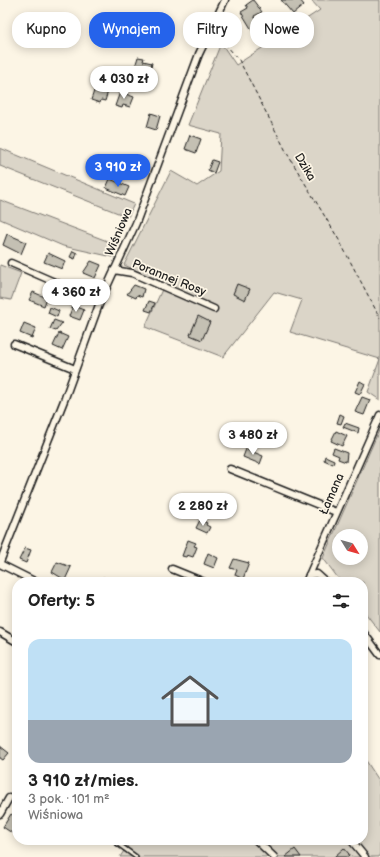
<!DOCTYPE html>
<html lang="pl">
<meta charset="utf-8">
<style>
:root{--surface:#fff;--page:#f2f2f2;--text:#222;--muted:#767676;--line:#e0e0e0;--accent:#2563eb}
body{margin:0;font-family:"Balsamiq Sans",sans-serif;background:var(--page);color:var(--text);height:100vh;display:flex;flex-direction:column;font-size:15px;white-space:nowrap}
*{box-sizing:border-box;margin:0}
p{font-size:13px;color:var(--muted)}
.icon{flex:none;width:22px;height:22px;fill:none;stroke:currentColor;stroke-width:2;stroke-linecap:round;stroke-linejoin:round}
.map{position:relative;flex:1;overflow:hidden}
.sheet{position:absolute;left:12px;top:577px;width:356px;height:268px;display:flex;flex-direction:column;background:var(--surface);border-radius:16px;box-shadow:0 2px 10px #0003}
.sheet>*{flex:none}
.hud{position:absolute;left:12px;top:12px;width:356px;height:36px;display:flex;gap:8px}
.needle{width:26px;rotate:127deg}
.buttons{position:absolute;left:332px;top:529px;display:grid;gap:8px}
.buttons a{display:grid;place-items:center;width:36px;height:36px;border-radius:50%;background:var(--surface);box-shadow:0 2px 10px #0003;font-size:20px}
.price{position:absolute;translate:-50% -34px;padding:0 9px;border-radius:14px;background:#fff;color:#222;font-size:13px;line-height:26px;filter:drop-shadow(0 1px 2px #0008)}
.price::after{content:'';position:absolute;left:50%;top:24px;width:12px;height:9px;margin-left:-6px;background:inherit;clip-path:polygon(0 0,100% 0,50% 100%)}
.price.on{background:var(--accent);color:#fff}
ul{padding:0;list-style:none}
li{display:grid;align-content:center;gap:8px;height:212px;padding:0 16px}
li+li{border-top:1px solid var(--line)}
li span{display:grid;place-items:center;height:124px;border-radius:12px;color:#555}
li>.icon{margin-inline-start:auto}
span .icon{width:72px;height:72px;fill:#fffc;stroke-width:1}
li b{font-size:17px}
h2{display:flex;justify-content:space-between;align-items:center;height:48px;padding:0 16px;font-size:17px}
.chip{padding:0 14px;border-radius:16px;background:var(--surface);box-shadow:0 2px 10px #0003;font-size:14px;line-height:36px}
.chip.on{background:var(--accent);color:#fff}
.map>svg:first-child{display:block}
.green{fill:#dbd5c8;stroke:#7c7872;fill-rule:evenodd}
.building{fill:#c4c0b3;stroke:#1c1c1c}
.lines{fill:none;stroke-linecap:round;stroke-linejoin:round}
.service-casing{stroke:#1c1c1c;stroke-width:6}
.minor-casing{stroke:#1c1c1c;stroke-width:9}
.path{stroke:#1c1c1c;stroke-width:1;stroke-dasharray:4 3;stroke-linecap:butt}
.service{stroke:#fcf5e5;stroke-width:3}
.minor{stroke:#fcf5e5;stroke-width:6}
.labels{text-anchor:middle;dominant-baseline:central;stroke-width:3.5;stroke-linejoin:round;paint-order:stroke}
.street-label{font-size:12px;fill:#1c1c1c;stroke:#fcf5e5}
</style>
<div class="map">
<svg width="380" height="857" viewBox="0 0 380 857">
<rect width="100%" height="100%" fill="#fcf5e5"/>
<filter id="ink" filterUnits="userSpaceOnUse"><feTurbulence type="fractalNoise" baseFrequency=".025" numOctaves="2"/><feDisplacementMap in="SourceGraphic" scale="8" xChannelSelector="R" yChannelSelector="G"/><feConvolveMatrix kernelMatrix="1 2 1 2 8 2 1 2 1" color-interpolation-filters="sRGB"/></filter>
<g filter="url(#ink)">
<!-- green -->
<g class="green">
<polygon points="311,0 380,0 380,400 368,392 380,359 290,332 302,300 274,292 223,357 145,327 165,283 124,265 171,171 197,186 219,171 221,134 188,125 221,43 236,65 320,10"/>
<polygon points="0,148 134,204 128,217 0,166"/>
<polygon points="0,200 115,244 113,257 63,246 0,219"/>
<polygon points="0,265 21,273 11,300 0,298"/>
<path d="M380,428V632L363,610V582H341L323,558ZM339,536H361V558H339Z"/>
<polygon points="363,756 380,782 380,854 378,857 120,857 131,840 363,840"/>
</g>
<!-- building -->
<g class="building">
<polygon points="253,0 262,12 254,16 257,21 264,17 270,26 255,35 241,12 248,8 246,5"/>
<polygon points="281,0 300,0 304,5 293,14"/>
<polygon points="138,57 144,58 143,61 152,63 148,78 139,75 140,72 134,70"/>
<polygon points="103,86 109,88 105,101 101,100 100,103 91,100 95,88 102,90"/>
<polygon points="120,92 134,97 130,107 123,105 122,108 115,106"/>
<polygon points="151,113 160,116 156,130 147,127"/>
<polygon points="190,135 201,139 196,153 185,149"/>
<polygon points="212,160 218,162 214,173 208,170"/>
<polygon points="110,179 129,187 125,196 106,188"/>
<polygon points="7,234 26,242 21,254 3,245"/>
<polygon points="73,251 77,253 75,259 70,257"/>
<polygon points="48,253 65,261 62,269 44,262"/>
<polygon points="91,261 101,265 95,278 83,273"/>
<polygon points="237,284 250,289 245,300 233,294"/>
<polygon points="134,285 144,289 142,297 137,295 136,298 127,294"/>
<polygon points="33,292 47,298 44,306 29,300"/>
<polygon points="149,301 155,303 151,312 145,310"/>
<polygon points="73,306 84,310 80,320 69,316"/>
<polygon points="50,307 59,311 57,317 48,313"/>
<polygon points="198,316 210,322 202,340 190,335"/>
<polygon points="54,320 62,323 56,331 50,329"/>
<polygon points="24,323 36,328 32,338 20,333"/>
<polygon points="59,333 68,337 62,350 53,346"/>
<polygon points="360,381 365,384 360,394 355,392"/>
<polygon points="362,397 370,400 364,415 355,412"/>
<polygon points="340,414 344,416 341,424 337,423"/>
<polygon points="345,423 359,428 358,433 343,427"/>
<polygon points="336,431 347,436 342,446 331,441"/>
<polygon points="334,448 347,453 346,462 338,459 339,456 332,453"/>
<polygon points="246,449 263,456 260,464 243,457"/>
<polygon points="325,456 334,460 333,464 324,460"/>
<polygon points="200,520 207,523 206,525 210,527 207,533 196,528"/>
<polygon points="188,540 196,543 194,546 197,547 193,557 187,555 186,557 182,556"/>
<polygon points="25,548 31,550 26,563 19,560"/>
<polygon points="208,553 218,558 214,568 204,564"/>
<polygon points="234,559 249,563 243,579 235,575 237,570 230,568"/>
<polygon points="57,562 71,567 65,580 52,572"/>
<polygon points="103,577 113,582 101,582"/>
<polygon points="0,746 9,753 3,760 0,758"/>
<polygon points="11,814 17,818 17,826 12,833 3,827"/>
<polygon points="344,848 349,854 348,857 334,857"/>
<polygon points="295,849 301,857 285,857"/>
</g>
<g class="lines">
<!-- service casing -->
<g class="service-casing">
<polyline id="service" points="114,841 136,857"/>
</g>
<!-- minor casing -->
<g class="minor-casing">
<g id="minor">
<polyline points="11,263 100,302"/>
<polyline points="114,270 132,273 214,309"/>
<polyline points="14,344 75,369"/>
<polyline points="230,469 336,512"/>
<polyline points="0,562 65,398 100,302 136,223 199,54 225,0"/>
<polyline points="0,564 36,582"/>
<polyline points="172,569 204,582"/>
<polyline points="309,575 317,574 326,582"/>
<polyline points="306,582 380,415"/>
<polyline points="0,632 17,642"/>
<polyline points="363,632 380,655"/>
<polyline points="0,814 9,798"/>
<polyline points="256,840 274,857"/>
<polyline points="351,840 365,857"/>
</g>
</g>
<!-- path -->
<polyline class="path" points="214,35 227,46 239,60 288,155 339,240 380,318"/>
<!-- service -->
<use href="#service" class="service"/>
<!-- minor -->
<use href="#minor" class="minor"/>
</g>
</g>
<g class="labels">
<!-- street labels -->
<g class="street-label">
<text transform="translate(305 167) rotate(59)">Dzika</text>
<text transform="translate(119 232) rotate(-67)">Wiśniowa</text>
<text transform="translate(169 278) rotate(22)">Porannej Rosy</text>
<text transform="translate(332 494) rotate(-66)">Łamana</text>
</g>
</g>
</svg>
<div class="buttons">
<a><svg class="needle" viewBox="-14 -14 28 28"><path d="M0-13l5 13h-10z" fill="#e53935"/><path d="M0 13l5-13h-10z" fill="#767676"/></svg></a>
</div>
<b class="price" style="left:124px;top:100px">4 030 zł</b>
<b class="price on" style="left:118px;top:188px">3 910 zł</b>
<b class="price" style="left:76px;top:313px">4 360 zł</b>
<b class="price" style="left:253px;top:456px">3 480 zł</b>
<b class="price" style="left:203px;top:527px">2 280 zł</b>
<div class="hud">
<a class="chip">Kupno</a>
<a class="chip on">Wynajem</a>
<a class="chip">Filtry</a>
<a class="chip">Nowe</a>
</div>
<section class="sheet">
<h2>Oferty: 5<svg class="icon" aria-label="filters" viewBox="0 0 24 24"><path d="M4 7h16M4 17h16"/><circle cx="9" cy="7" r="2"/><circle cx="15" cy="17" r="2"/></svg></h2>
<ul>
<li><span style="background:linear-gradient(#bfe0f5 65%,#9aa5b1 0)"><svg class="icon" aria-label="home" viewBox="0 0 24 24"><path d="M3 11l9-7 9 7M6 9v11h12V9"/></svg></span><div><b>3 910 zł/mies.</b><p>3 pok. · 101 m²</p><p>Wiśniowa</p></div></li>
</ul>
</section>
</div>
